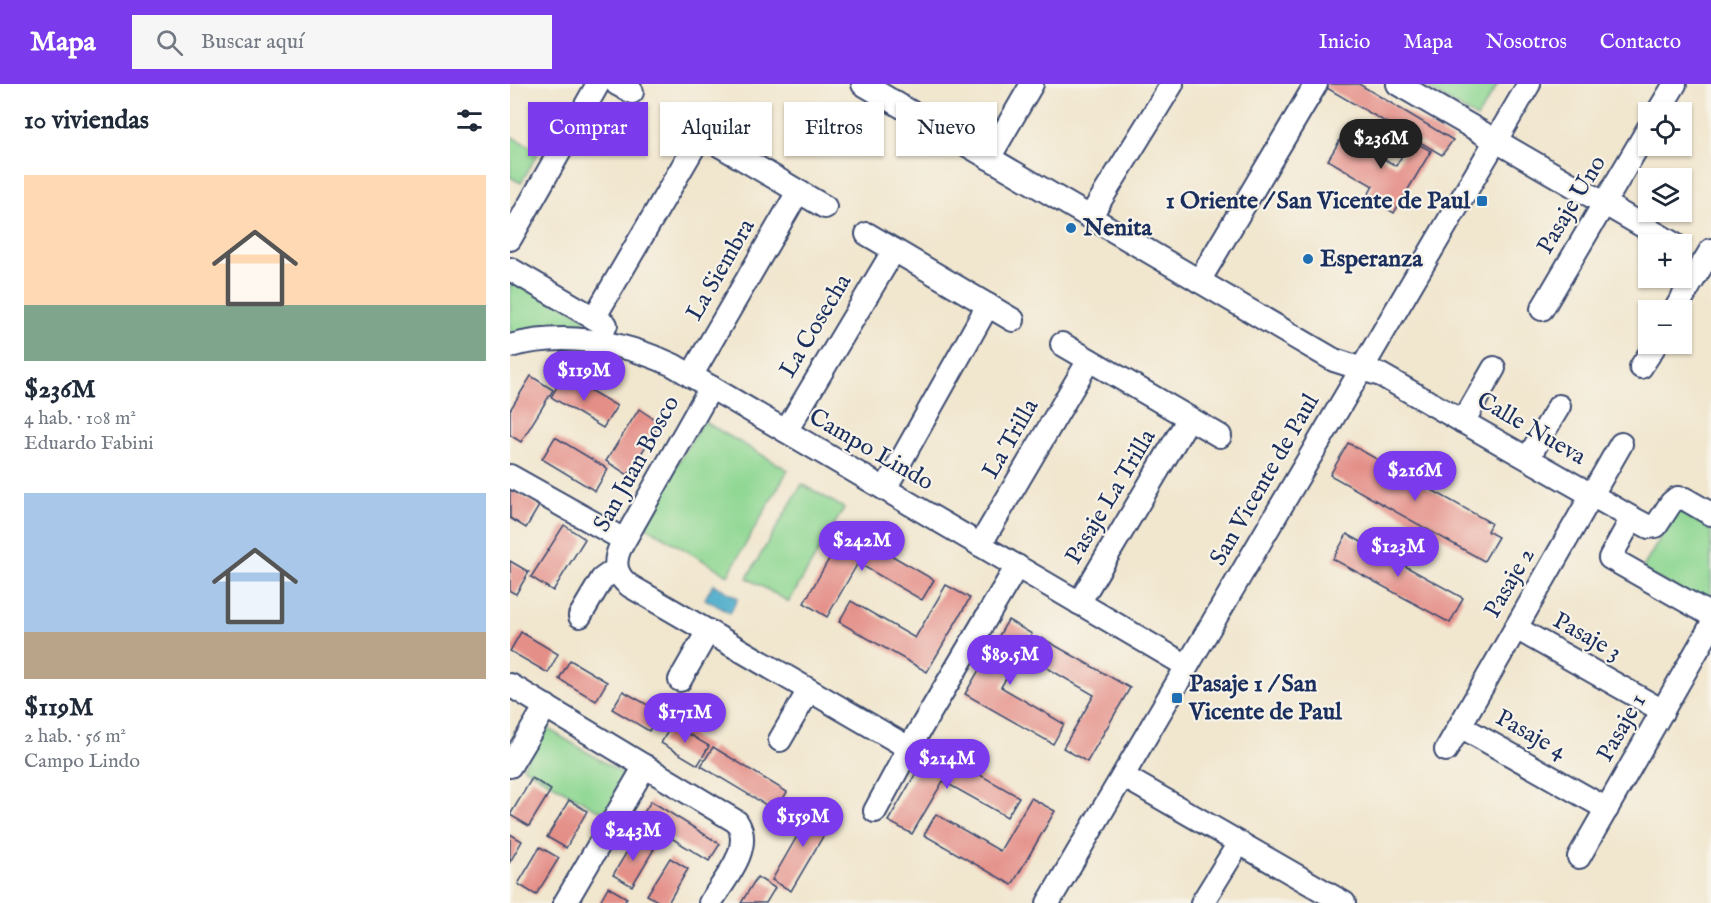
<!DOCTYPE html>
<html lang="es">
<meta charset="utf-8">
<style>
:root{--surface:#fff;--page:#f6f6f7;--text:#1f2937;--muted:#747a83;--accent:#7c3aed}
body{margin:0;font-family:"IM FELL English",serif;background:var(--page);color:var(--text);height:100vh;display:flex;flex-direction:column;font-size:22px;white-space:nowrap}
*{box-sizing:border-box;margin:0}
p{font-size:20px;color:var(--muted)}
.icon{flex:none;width:33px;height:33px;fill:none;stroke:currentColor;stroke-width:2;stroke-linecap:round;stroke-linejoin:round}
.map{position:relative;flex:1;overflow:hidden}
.drawer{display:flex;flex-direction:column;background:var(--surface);width:510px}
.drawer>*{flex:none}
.hud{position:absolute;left:18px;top:18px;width:570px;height:54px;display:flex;gap:12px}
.tools{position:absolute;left:1128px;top:18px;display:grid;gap:12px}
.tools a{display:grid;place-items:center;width:54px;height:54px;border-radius:0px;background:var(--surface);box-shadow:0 2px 4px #0004;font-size:30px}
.price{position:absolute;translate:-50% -51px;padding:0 14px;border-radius:21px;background:var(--accent);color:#fff;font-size:20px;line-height:39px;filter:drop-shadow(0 2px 3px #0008)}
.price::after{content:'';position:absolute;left:50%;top:36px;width:18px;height:14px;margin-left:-9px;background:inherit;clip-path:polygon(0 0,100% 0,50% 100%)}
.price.active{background:#222;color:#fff}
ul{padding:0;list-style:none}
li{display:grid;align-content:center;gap:12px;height:318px;padding:0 24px}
li span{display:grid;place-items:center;height:186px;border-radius:0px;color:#555}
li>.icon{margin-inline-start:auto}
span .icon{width:108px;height:108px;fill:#fffc;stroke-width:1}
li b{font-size:26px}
h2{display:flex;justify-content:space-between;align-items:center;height:72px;padding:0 24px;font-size:26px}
.chip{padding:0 21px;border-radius:0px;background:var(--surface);box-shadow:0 2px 4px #0004;font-size:21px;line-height:54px}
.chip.active{background:var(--accent);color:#fff}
header{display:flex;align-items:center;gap:36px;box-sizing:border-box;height:84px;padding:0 30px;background:var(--accent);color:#fff}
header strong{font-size:28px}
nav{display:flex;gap:33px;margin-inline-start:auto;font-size:21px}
.search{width:420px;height:54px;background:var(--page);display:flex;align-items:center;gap:15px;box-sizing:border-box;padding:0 21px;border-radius:0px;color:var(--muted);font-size:22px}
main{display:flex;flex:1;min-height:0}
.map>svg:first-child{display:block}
.green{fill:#8ed792;stroke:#548378;stroke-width:1.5}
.water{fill:#4bacca;stroke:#336e94;stroke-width:1.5}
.building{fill:#e48f88}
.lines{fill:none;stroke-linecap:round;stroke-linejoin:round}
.minor-casing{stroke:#3b4a6f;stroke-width:26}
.minor{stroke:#fff;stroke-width:22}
.poi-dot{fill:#1f6fb2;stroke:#f7f3e8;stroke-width:2}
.labels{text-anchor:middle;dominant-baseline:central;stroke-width:4.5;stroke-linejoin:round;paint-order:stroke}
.poi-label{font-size:24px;font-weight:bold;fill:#1b2f5e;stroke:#f7f3e8;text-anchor:start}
.street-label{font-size:24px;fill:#1b2f5e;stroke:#f7f3e8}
</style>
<header>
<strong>Mapa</strong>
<div class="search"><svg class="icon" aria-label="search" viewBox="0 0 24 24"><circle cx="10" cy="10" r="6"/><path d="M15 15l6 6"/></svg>Buscar aquí</div>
<nav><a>Inicio</a><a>Mapa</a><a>Nosotros</a><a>Contacto</a></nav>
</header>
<main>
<section class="drawer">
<h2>10 viviendas<svg class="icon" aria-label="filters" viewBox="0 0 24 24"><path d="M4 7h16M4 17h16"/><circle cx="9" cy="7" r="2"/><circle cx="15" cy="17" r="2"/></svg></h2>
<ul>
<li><span style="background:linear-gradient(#ffd9b3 70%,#7fa58c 0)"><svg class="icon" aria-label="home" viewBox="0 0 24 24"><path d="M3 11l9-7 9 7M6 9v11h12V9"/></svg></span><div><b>$236M</b><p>4 hab. · 108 m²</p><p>Eduardo Fabini</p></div></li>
<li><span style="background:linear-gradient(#a9c7e8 75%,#b9a48a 0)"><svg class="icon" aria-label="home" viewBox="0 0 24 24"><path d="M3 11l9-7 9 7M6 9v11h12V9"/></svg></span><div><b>$119M</b><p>2 hab. · 56 m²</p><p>Campo Lindo</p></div></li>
</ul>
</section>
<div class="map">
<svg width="1201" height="819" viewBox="0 0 1201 819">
<rect width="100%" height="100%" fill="#f7f3e8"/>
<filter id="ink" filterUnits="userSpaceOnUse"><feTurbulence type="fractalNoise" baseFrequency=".0167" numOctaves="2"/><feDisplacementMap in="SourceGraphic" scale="12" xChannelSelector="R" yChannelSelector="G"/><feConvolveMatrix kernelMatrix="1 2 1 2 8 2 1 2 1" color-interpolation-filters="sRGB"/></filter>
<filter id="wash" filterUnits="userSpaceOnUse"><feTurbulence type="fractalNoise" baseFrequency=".008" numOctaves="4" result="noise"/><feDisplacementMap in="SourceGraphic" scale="24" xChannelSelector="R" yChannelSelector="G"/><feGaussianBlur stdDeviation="1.35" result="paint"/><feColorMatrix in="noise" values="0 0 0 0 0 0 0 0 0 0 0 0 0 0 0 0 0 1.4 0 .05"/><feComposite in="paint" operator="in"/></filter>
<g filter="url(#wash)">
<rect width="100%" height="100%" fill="#f1e6ce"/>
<!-- green -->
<g class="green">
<polygon points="910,0 988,0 967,34"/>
<polygon points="0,52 29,67 11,99 0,93"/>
<polygon points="0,190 76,234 72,243 0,253"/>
<polygon points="193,337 278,386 218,491 131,440"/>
<polygon points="292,400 334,424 279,518 237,494"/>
<polygon points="1167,425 1201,446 1201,521 1131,487"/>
<polygon points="35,643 122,695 100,733 13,683"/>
</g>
<!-- water -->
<polygon class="water" points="203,500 228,514 220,529 195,515"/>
<g id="blocks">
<!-- building -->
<g class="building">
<polygon points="810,0 849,0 943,56 932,71"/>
<polygon points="833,51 886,82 901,56 921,67 884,129 857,113 863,102 818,76"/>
<polygon points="54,291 107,322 93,344 41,313"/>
<polygon points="21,292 43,306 11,358 0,351 0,326"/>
<polygon points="129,325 150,339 118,391 96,377"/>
<polygon points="45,353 98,385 85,407 32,375"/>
<polygon points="838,359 981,439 977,447 988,453 974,477 820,391"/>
<polygon points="0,404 29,422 16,444 0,434"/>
<polygon points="54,441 75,455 43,507 21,493"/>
<polygon points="336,445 424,496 412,516 348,479 317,533 294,519"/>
<polygon points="837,450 953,514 940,539 823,475"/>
<polygon points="0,477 19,488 6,510 0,507"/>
<polygon points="436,501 460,514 417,588 329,538 341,517 405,554"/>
<polygon points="498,536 522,550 491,603 554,640 543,660 455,610"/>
<polygon points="11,548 48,570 38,589 0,567"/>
<polygon points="532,554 620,604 577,678 553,664 584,611 520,574"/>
<polygon points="60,576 97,598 86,617 49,595"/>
<polygon points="113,607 150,628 139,647 102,625"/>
<polygon points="162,640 199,662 188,681 151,659"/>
<polygon points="203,663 277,708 266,727 191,682"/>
<polygon points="421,663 509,713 497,733 433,697 402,750 378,737"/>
<polygon points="22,694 41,706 19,742 0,731"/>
<polygon points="521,714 545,727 502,801 414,751 426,730 490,767"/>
<polygon points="59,716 77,727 56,764 37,753"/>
<polygon points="141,717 210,760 199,777 130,735"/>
<polygon points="305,721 325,732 281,807 262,796"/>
<polygon points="0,750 12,757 0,778"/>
<polygon points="125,754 144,765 122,802 103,791"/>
<polygon points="30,763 49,774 26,811 8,800"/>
<polygon points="160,774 178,785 158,819 151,819 137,811"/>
<polygon points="247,793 265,804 256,819 231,819"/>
<polygon points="98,803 117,814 114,819 89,819"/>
</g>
</g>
</g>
<g filter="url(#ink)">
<use href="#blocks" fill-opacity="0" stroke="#3b4a6f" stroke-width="1.5"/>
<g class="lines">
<!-- minor casing -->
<g class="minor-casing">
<g id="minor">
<polyline points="107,0 122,8"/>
<polyline points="353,0 824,276 871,291 1122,434 1100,474 1201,531"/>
<polyline points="888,0 1164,160"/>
<polyline points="1148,28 1165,0"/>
<polyline points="168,37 315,123"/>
<polyline points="479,74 522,0"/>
<polyline points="580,133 662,0"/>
<polyline points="357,150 503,236"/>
<polyline points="0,155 88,0"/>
<polyline points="0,185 96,241"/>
<polyline points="689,197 806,0"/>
<polyline points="1032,225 1138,45"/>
<polyline points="1165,226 1201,166"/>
<polyline points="84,234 191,51"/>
<polyline points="552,260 710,352"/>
<path d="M0,262C56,247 112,258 163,281L677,582"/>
<polyline points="1131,283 1146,260"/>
<polyline points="181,292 288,108"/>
<path d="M201,303L110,464C103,479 106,492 120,502L399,664"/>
<polyline points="953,338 984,284"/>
<polyline points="276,347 384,166"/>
<polyline points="1018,374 1049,322"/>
<polyline points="0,392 114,456"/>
<polyline points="375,405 478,221"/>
<polyline points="1122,434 1139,443 1146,442 1161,419 1167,414 1175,415 1201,430"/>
<polyline points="470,461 579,276"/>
<polyline points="569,519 679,334"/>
<polyline points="70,532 92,495 106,485"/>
<polyline points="1006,544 1153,627"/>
<polyline points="170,596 198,547"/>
<path d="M0,601L227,738C244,764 214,796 200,819"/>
<polyline points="950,642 1097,725"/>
<polyline points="270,656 299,606"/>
<polyline points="936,666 1111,360"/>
<polyline points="0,682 36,622"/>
<polyline points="613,692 834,819"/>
<polyline points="365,727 399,664 507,482"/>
<polyline points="1069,773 1201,542"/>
<polyline points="55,819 135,682"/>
<polyline points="538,819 1019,0"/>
<polyline points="692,819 729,759"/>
</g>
</g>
<!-- minor -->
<use href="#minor" class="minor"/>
</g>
</g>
<!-- markers -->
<g class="poi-dot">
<rect x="966" y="111" width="12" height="12" rx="3"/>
<circle cx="561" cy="144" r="6"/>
<circle cx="798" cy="175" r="6"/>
<rect x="661" y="608" width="12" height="12" rx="3"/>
</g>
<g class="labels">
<!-- poi labels -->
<g class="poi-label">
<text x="960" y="117" text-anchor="end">1 Oriente / San Vicente de Paul</text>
<text x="573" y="144">Nenita</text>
<text x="810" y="175">Esperanza</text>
<text x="679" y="600">Pasaje 1 / San<tspan x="679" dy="28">Vicente de Paul</tspan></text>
</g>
<!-- street labels -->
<g class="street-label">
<text transform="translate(1062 121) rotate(-59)">Pasaje Uno</text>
<text transform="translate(211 186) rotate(-60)">La Siembra</text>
<text transform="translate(306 242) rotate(-59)">La Cosecha</text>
<text transform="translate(1021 345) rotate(30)">Calle Nueva</text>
<text transform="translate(501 355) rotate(-60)">La Trilla</text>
<text transform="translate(361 366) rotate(30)">Campo Lindo</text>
<text transform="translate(127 380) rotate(-61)">San Juan Bosco</text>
<text transform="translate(755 396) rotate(-60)">San Vicente de Paul</text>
<text transform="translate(601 413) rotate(-59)">Pasaje La Trilla</text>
<text transform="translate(1000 499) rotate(-60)">Pasaje 2</text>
<text transform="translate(1077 553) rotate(29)">Pasaje 3</text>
<text transform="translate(1112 644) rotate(-60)">Pasaje 1</text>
<text transform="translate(1021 651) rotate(29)">Pasaje 4</text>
</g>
</g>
</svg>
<div class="tools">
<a><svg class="icon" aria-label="locate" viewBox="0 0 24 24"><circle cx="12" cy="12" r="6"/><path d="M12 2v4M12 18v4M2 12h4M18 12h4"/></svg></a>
<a><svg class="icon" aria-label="layers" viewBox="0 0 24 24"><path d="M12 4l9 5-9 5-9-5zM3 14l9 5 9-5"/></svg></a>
<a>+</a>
<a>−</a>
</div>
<b class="price active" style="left:871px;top:86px">$236M</b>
<b class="price" style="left:74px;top:318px">$119M</b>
<b class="price" style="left:905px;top:418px">$216M</b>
<b class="price" style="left:352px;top:488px">$242M</b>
<b class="price" style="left:888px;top:494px">$123M</b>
<b class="price" style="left:500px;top:602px">$89.5M</b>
<b class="price" style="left:175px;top:660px">$171M</b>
<b class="price" style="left:437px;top:706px">$214M</b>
<b class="price" style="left:293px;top:764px">$159M</b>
<b class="price" style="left:123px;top:778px">$243M</b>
<div class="hud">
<a class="chip active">Comprar</a>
<a class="chip">Alquilar</a>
<a class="chip">Filtros</a>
<a class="chip">Nuevo</a>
</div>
</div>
</main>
